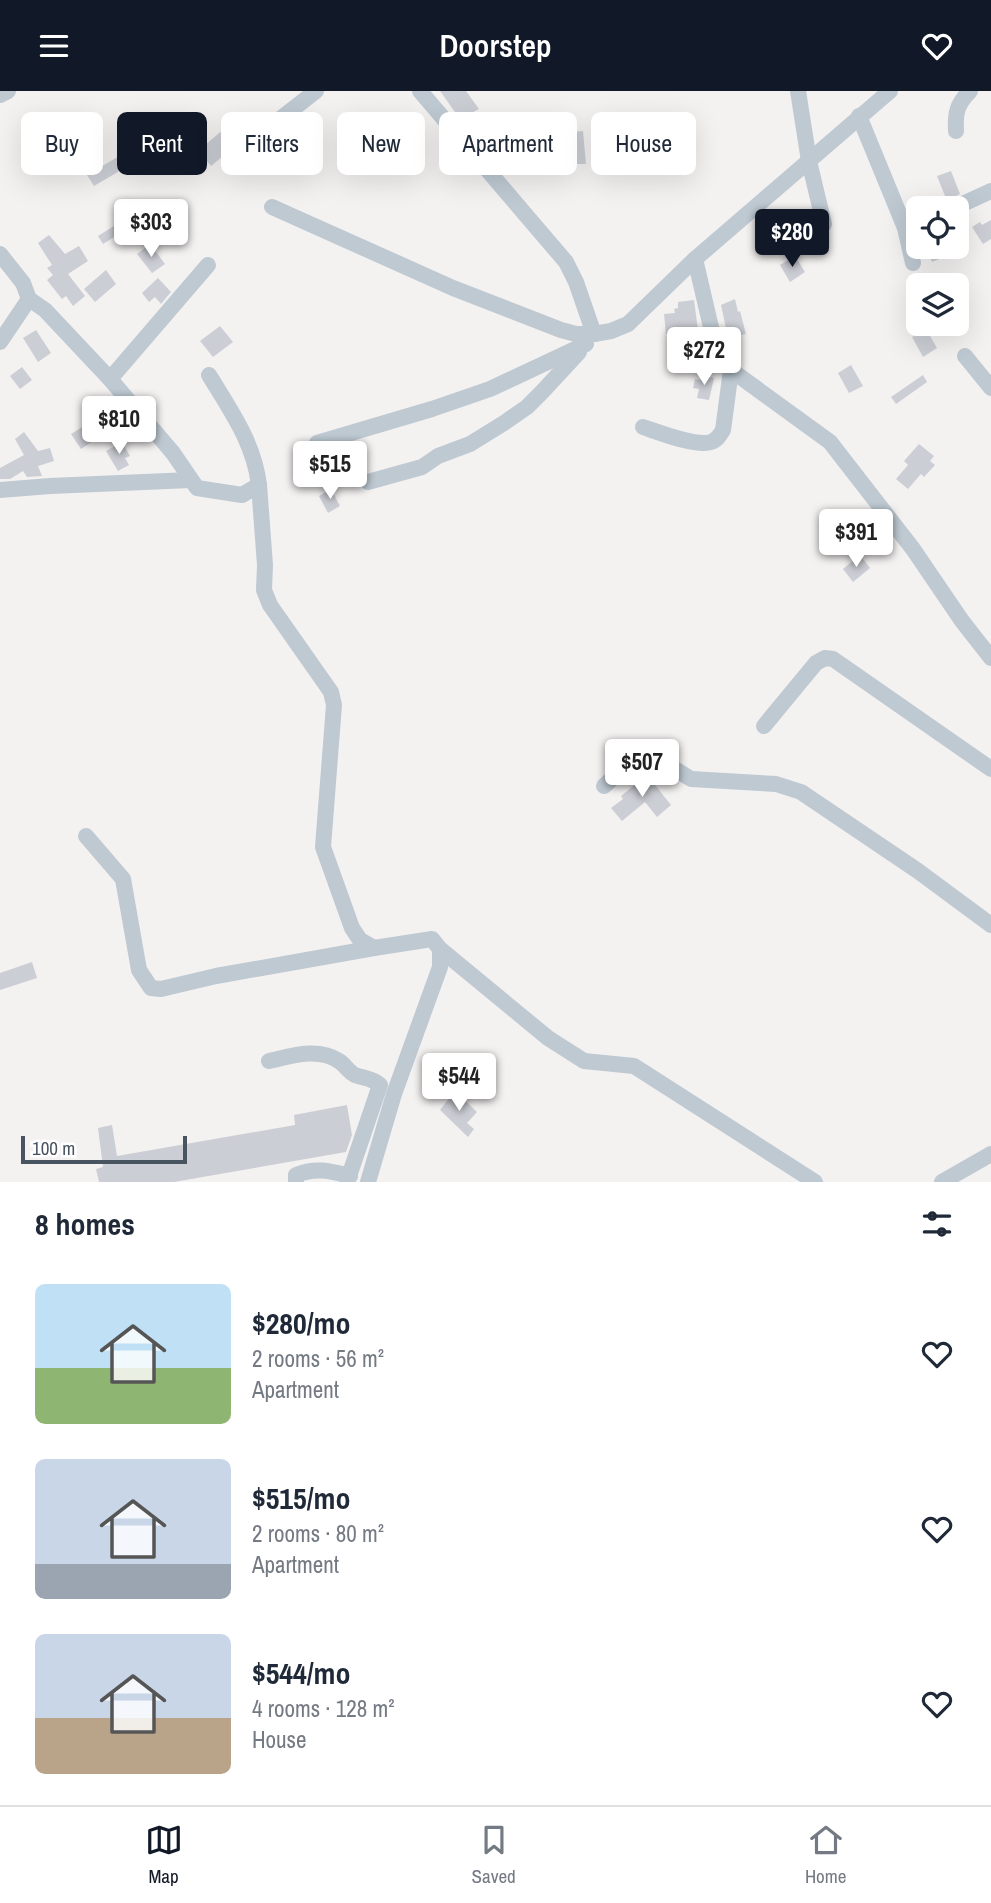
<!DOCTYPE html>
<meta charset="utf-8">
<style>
:root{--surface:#fff;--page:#f6f6f7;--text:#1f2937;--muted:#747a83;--line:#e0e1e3;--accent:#111827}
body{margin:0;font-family:"Archivo Narrow",sans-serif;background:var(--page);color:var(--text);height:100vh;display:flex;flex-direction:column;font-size:26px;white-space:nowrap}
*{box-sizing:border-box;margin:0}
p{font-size:23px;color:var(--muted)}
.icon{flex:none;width:38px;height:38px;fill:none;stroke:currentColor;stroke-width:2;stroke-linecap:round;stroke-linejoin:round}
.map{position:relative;height:1091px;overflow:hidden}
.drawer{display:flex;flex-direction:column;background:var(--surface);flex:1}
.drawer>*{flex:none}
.banner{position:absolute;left:21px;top:21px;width:950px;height:63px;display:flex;gap:14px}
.controls{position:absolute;left:906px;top:105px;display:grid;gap:14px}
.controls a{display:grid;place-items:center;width:63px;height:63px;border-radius:10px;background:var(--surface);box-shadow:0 7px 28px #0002;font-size:35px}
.scale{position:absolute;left:21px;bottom:18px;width:166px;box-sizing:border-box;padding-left:7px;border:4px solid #485561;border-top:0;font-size:19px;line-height:24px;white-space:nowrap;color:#485561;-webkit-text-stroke:5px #fff;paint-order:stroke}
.price{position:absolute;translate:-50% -60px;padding:0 16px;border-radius:7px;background:#fff;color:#222;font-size:23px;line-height:46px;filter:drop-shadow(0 2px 4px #0008)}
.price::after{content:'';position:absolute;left:50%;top:42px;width:21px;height:16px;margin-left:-10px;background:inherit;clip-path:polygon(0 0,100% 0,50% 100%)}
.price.current{background:var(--accent);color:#fff}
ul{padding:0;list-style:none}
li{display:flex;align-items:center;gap:21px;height:175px;padding:0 35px}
li span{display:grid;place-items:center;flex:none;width:196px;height:140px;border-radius:10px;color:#555}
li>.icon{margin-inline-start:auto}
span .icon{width:84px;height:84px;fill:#fffc;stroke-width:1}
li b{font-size:30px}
h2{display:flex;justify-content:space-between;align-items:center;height:84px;padding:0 35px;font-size:30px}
.tag{padding:0 24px;border-radius:10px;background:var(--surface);box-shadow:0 7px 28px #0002;font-size:24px;line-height:63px}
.tag.current{background:var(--accent);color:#fff}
header{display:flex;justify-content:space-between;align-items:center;height:91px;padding:0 35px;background:var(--accent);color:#fff;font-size:32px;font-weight:600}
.tab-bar{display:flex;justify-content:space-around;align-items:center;height:98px;border-top:2px solid var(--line);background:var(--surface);font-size:19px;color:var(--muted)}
.tab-bar a{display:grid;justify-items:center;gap:4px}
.tab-bar .current{color:var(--accent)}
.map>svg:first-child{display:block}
.building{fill:#cbced4}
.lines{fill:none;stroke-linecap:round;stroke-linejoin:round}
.minor{stroke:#bec9d2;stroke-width:16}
</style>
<header><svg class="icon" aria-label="menu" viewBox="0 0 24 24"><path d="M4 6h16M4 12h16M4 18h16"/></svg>Doorstep<svg class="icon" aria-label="heart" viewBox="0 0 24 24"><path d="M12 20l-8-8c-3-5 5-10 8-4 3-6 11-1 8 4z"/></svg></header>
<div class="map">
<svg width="991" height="1091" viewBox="0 0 991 1091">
<rect width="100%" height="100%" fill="#f4f1f1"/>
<!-- building -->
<g class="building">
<polygon points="440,0 466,0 479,18 460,28"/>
<polygon points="498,25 512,45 499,54 485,35"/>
<polygon points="231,32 244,47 240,50 247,59 235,70 228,61 211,75 198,60"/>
<polygon points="167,40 181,58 167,67 154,49"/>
<polygon points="583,40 586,73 565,73 563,42"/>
<polygon points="126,61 133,72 94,95 87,84"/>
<polygon points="951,80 960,103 947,110 937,85"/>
<polygon points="133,123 138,131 103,153 98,145"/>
<polygon points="991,129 991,148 983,153 972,136 980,131 982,134"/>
<polygon points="49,144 65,163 79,155 88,170 68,183 85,205 73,215 66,205 62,208 47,189 53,184 47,177 52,174 38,152"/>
<polygon points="150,153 165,173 152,182 137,163"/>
<polygon points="926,156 969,156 932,171"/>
<polygon points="795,165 805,181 790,191 780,174"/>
<polygon points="106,179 116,193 95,211 84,198"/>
<polygon points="158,187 171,201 161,213 155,206 149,211 142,202"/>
<polygon points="735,208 738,221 740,220 746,243 728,247 721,214"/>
<polygon points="694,209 700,254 678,256 676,243 666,243 664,223 675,222 674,218 678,217 678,211"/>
<polygon points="220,235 233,251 213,266 200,250"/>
<polygon points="926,238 937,257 923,266 912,246"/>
<polygon points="36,239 51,262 38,271 23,247"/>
<polygon points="851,274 863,295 849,302 838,282"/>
<polygon points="22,276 32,289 20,298 10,285"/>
<polygon points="702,284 714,287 709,309 697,307 699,298 693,297 695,288 701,289"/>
<polygon points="923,284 927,291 896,313 891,306"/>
<polygon points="87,333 96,348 81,358 71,343"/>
<polygon points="24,341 38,360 50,357 54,370 38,375 42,385 27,386 23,380 10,388 0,388 0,377 24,364 15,348"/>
<polygon points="122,351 130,365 125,367 129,374 118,380 106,360"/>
<polygon points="919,353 934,365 930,370 935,374 924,386 921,383 908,398 896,388 908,374 904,370"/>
<polygon points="331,398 340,415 328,422 319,405"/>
<polygon points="860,464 870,477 853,491 843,478"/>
<polygon points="647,684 671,714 657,726 645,711 622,730 611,717 623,708 621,705"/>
<polygon points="32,871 37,887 0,899 0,882"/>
<polygon points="455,1000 477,1021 467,1032 474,1038 468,1046 440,1019"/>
<polygon points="347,1014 352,1044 346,1061 174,1091 99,1091 96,1078 103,1076 98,1037 112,1034 117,1065 295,1034 294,1024"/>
</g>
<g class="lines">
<!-- minor -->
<g class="minor">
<polyline points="420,0 566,171 576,191 594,243 611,240 628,233 695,168 890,0"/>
<polyline points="798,0 809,70 824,133"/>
<polyline points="0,4 8,0"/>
<polyline points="859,25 905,137 913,172"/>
<polyline points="266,39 316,0"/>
<path d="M956,40C955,22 957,13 970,0"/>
<polyline points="272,116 453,197 561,239 576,243 594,243"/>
<polyline points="954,117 991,100"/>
<polyline points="0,163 23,192 29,208 45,219 110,288 173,362 197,397 242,404 259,394 265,474 264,499 270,514 331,601 334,614 323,756 352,837 360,849 374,857 432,848 440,858 440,876 394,1003 368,1091"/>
<polyline points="695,168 714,249 719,264 731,279 830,351 913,458 962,530 991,567"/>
<polyline points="0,251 29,208"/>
<polyline points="965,265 991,297"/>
<path d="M209,284C231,320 254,352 259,394"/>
<polyline points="110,288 208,174"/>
<path d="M643,336C658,341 696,356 711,351C717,349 720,344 723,339L731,279"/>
<polyline points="317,352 432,318 490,298 586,253"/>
<polyline points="368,391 422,376 438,365 470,353 504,332 527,316 542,301 579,261"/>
<polyline points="0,399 50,395 191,389"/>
<polyline points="764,635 816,572 825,567 833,568 991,678"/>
<polyline points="604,695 644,659 691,688 776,693 801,701 918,780 991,834"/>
<polyline points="86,745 123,788 139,879 151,897 161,898 216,885 374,857"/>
<polyline points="440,858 548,947 584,970 634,975 815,1091"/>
<path d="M269,970C291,965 318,956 339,970C345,974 349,981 355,984C366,988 372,987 380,994L347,1091"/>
<path d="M296,1091V1084C315,1076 330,1080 350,1085"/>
<polyline points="942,1091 991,1063"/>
</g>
</g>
</svg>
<div class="controls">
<a><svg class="icon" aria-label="locate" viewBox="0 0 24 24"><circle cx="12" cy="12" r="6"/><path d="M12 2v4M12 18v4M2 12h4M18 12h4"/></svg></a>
<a><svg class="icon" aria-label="layers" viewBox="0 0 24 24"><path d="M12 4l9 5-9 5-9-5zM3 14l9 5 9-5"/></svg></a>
</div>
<div class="scale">100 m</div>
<b class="price" style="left:151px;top:168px">$303</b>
<b class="price current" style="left:792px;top:178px">$280</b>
<b class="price" style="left:704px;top:296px">$272</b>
<b class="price" style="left:119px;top:365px">$810</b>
<b class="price" style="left:330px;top:410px">$515</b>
<b class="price" style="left:856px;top:478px">$391</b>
<b class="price" style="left:642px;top:708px">$507</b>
<b class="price" style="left:459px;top:1022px">$544</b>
<div class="banner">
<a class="tag">Buy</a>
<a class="tag current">Rent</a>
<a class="tag">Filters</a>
<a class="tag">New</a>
<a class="tag">Apartment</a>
<a class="tag">House</a>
</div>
</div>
<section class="drawer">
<h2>8 homes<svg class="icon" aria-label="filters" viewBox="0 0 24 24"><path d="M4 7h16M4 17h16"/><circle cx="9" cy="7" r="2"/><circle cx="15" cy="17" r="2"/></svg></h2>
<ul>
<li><span style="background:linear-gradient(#bfe0f5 60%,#8fb573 0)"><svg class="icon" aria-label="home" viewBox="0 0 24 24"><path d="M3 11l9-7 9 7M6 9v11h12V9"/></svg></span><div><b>$280/mo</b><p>2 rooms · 56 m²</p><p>Apartment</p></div><svg class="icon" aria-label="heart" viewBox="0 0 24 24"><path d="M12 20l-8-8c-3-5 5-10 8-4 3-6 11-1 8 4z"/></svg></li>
<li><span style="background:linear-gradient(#c9d6e8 75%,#9aa5b1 0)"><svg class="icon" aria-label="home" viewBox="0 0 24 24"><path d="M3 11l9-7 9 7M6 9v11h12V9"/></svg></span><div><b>$515/mo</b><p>2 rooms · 80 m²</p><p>Apartment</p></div><svg class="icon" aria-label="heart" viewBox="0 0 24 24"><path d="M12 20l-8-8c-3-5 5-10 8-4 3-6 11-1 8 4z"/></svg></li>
<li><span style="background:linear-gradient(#c9d6e8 60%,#b9a48a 0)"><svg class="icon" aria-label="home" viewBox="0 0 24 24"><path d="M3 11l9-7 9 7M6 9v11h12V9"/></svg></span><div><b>$544/mo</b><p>4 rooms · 128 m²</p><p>House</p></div><svg class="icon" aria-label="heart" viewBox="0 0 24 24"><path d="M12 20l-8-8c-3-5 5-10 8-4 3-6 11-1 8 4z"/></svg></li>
</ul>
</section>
<nav class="tab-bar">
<a class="current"><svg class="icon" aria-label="map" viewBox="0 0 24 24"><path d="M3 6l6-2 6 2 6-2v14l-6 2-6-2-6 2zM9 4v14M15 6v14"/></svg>Map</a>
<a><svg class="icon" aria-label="saved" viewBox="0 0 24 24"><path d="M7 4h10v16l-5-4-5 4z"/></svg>Saved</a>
<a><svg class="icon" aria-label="home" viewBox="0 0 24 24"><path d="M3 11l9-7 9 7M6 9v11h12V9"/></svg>Home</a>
</nav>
